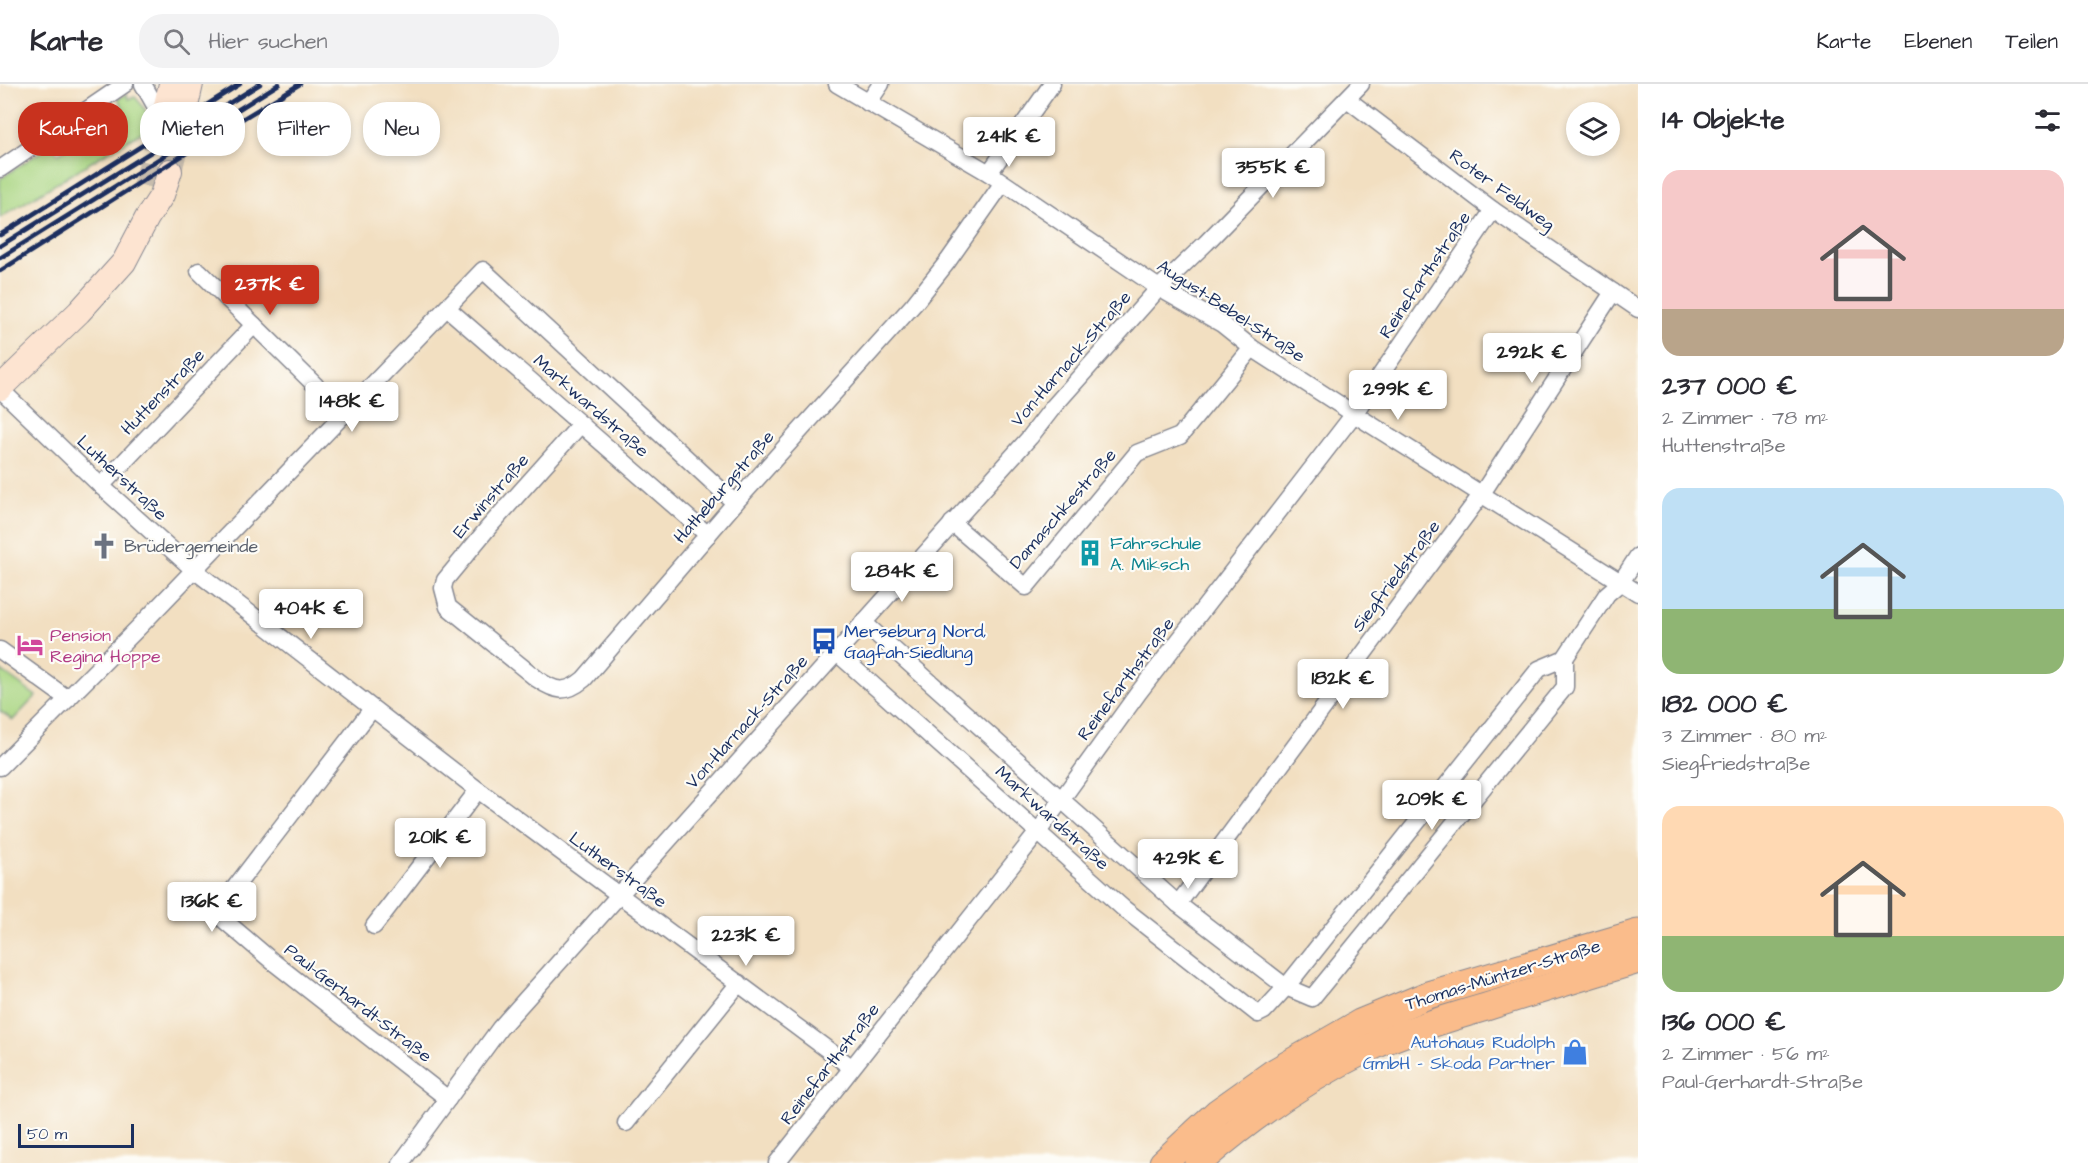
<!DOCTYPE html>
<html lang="de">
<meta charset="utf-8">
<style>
:root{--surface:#fff;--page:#f2f2f3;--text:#2b2b33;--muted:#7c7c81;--line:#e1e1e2;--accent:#c8321e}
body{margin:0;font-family:"Architects Daughter",sans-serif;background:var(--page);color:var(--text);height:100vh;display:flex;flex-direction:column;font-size:22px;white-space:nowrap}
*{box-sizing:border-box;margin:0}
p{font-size:20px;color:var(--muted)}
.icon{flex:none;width:33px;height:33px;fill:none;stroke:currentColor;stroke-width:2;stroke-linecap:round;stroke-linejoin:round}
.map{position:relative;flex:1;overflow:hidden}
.details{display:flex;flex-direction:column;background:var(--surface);width:450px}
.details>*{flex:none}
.guide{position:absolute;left:18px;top:18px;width:570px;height:54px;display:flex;gap:12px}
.buttons{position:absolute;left:1566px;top:18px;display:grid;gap:12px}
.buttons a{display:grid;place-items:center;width:54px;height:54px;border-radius:50%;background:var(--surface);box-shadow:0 3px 9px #0003;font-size:30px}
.scale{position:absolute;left:18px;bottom:15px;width:116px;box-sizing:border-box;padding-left:6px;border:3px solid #1b2f5e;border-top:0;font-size:16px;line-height:21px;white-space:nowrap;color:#1b2f5e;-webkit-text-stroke:4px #fdfcf7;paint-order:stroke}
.price{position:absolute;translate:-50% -51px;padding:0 14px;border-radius:6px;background:#fff;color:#222;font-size:20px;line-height:39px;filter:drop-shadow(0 2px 3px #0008)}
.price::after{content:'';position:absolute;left:50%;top:36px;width:18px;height:14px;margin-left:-9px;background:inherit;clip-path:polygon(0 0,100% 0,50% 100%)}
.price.active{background:var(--accent);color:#fff}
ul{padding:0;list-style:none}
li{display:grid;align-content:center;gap:12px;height:318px;padding:0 24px}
li span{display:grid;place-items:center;height:186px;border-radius:18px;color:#555}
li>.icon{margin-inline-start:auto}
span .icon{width:108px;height:108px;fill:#fffc;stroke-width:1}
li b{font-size:26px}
h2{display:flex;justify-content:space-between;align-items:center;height:72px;padding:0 24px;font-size:26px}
.pill{padding:0 21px;border-radius:24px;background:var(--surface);box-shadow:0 3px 9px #0003;font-size:21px;line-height:54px}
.pill.active{background:var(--accent);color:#fff}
header{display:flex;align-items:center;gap:36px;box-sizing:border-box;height:84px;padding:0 30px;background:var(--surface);border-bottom:2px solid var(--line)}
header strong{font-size:28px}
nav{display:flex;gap:33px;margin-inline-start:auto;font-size:21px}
.search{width:420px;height:54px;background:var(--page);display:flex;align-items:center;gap:15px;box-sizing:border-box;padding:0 21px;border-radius:24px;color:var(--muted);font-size:22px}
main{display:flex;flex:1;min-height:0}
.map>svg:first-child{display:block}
.green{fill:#a9d581;stroke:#628270;stroke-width:1.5}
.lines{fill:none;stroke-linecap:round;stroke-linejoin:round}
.minor-tunnel{stroke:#c7bcad;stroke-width:16;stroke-dasharray:16 8;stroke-linecap:butt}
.secondary-tunnel{stroke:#c7bcad;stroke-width:24;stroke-dasharray:24 12;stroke-linecap:butt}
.minor-casing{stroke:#868790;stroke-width:19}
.secondary-casing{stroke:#868790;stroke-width:26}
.primary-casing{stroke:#868790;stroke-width:29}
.minor{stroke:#fff;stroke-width:16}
.secondary{stroke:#fde4d1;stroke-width:24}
.primary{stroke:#fabc8b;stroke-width:27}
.rail{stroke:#1b2f5e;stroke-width:4.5}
.labels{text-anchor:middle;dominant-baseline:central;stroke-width:4.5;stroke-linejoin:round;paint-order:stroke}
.street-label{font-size:18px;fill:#1b2f5e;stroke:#fdfcf7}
.culture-label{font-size:18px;fill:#0d838f;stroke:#fdfcf7;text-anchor:start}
.worship-label{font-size:18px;fill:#5b616d;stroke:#fdfcf7;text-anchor:start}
.transit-label{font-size:18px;fill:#164399;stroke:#fdfcf7;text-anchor:start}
.hotel-label{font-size:18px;fill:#b23c85;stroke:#fdfcf7;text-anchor:start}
.shop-label{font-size:18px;fill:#366cbe;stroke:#fdfcf7;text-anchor:end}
</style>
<header>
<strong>Karte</strong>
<div class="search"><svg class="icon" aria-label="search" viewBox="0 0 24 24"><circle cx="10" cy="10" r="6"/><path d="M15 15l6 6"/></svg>Hier suchen</div>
<nav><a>Karte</a><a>Ebenen</a><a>Teilen</a></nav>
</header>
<main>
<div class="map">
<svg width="1638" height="1079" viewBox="0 0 1638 1079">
<rect width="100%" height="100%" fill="#fdfcf7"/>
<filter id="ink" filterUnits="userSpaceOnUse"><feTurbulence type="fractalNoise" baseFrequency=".0167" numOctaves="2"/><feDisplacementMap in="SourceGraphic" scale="12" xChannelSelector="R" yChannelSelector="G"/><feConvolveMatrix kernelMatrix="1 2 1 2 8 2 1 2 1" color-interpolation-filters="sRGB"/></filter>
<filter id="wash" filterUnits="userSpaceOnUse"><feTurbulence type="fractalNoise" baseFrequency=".008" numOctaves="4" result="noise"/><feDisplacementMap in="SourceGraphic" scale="24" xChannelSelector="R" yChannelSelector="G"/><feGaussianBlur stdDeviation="1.35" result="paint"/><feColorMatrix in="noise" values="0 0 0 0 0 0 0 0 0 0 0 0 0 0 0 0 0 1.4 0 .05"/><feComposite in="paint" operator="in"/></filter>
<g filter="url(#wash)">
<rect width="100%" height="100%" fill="#f2dfc1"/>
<!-- green -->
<g class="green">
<path d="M127,10L128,15L135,13C144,22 150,31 151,43L101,72L0,134V95L51,61L58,70L124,25L118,15Z"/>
<polygon points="0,586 36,612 13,636 0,627"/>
</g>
</g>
<g filter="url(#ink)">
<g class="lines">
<!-- minor-tunnel -->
<polyline class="minor-tunnel" points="316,302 333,319"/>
<!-- secondary-tunnel -->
<g class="secondary-tunnel">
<polyline points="170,87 185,27"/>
<polyline points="145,102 161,43"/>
</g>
<!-- minor casing -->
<g class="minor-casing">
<g id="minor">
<polyline points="143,0 156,23 164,28"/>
<polyline points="837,0 989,89 1159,204 1222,240 1252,264 1354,330 1638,509"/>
<polyline points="1347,15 1493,126 1638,225"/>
<polyline points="868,19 881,0"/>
<polyline points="0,85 125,0"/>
<polyline points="989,89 1052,0"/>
<polyline points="199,187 316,302"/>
<polyline points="447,224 708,451"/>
<polyline points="0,305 101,402 194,486 478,706 851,983"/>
<polyline points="333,319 345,331"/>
<path d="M581,340L488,444L445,496L443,504L448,523L537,595C556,608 566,610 584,595L735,419L914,220L948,177L1002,100"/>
<polyline points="101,402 254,241"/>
<polyline points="952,439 1026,503 1137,369 1180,352 1252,264"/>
<polyline points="863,538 1178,820 1286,903 1312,914 1565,603 1565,574"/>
<polyline points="0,566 68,615"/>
<polyline points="836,568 1123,824 1258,930 1264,927 1286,903 1539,585 1565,574 1607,510 1621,498 1638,472"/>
<polyline points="372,625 223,819 225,837 272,877 448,1015"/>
<polyline points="0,683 140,542 483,186 735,419"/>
<polyline points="1178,820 1481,411 1613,208"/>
<polyline points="374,842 478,706"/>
<polyline points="626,1039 739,899"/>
<polyline points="401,1079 500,944 1030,353 1054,322 1159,204 1206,159 1361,0"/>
<polyline points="777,1079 1038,748 1139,608 1354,330 1493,126"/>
</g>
</g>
<!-- secondary casing -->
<g class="secondary-casing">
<g id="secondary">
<polyline points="185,27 191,0"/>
<polyline points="161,43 171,0"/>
<polyline points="0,304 79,228 124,178 147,134 162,111 170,87"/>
</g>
</g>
<!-- primary casing -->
<g class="primary-casing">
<g id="primary">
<polyline points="1163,1079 1218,1028 1273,989 1360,939 1428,911 1638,849"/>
<path d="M1198,1079C1250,1034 1307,994 1369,964C1407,946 1449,934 1489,922C1539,906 1588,891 1638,876"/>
</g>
</g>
<!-- minor -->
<use href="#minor" class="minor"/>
<!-- secondary -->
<use href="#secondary" class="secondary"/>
<!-- primary -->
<use href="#primary" class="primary"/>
<!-- rail -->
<g class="rail">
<polyline points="0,151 240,0"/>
<polyline points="0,162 260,0"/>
<polyline points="0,174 279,0"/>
<polyline points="0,187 188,68 300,0"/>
</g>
</g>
</g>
<!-- icons -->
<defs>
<g id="church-bare" transform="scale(2.07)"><path d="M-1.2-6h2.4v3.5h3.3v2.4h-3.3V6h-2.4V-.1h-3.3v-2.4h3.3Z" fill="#6b7280" stroke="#fdfcf7" stroke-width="2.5" paint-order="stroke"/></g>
<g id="building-bare" transform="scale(2.07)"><path d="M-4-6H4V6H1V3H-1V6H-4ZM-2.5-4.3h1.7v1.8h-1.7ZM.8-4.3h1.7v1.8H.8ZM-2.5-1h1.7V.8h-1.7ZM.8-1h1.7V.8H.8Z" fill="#0f9aa8" stroke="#fdfcf7" stroke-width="2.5" paint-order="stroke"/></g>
<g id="bus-bare" transform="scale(2.07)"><path d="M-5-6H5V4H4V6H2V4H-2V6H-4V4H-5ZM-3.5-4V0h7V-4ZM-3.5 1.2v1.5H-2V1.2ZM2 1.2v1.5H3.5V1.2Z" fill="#1a4fb4" stroke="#fdfcf7" stroke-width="2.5" paint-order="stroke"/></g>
<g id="hotel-bare" transform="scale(2.07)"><path d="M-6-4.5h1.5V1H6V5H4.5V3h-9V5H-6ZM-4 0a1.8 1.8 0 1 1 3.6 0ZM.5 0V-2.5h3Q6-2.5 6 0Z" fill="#d1479c" stroke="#fdfcf7" stroke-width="2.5" paint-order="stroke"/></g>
<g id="shop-bare" transform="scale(2.07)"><path d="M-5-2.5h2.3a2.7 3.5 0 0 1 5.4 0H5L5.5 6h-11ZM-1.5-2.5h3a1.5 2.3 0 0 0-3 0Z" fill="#3f7fe0" stroke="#fdfcf7" stroke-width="2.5" paint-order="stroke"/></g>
</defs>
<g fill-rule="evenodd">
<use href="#church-bare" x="104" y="462"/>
<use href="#building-bare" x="1090" y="469"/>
<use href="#bus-bare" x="824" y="557"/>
<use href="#hotel-bare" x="30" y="561"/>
<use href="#shop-bare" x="1575" y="968"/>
</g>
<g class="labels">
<!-- street labels -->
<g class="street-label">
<text transform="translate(1502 106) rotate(36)">Roter Feldweg</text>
<text transform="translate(1425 191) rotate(-56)">Reinefarthstraße</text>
<text transform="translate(1231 227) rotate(33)">August-Bebel-Straße</text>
<text transform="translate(1071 275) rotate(-49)">Von-Harnack-Straße</text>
<text transform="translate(163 308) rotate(-46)">Huttenstraße</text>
<text transform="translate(591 322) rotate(41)">Markwardstraße</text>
<text transform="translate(122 394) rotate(43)">Lutherstraße</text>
<text transform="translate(724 403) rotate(-49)">Hatheburgstraße</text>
<text transform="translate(491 412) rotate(-49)">Erwinstraße</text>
<text transform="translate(1063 425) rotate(-49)">Damaschkestraße</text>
<text transform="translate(1396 492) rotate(-53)">Siegfriedstraße</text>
<text transform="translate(1126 595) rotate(-53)">Reinefarthstraße</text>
<text transform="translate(747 638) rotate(-48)">Von-Harnack-Straße</text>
<text transform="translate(1052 734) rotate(42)">Markwardstraße</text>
<text transform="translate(618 786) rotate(36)">Lutherstraße</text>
<text transform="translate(1503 891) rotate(-17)">Thomas-Müntzer-Straße</text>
<text transform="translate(358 919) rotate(38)">Paul-Gerhardt-Straße</text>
<text transform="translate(830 980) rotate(-52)">Reinefarthstraße</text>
</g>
<!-- culture labels -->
<g class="culture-label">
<text x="1110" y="459">Fahrschule<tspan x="1110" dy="21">A. Miksch</tspan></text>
</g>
<!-- worship labels -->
<g class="worship-label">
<text x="124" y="462">Brüdergemeinde</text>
</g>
<!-- transit labels -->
<g class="transit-label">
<text x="844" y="547">Merseburg Nord,<tspan x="844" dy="21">Gagfah-Siedlung</tspan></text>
</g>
<!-- hotel labels -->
<g class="hotel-label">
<text x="50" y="551">Pension<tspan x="50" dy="21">Regina Hoppe</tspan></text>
</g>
<!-- shop labels -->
<g class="shop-label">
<text x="1555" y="958">Autohaus Rudolph<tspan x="1555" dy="21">GmbH - Skoda Partner</tspan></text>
</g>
</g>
</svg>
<div class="buttons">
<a><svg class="icon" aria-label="layers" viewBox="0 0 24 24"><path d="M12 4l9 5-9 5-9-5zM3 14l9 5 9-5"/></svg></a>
</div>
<div class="scale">50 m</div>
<b class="price" style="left:1009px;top:84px">241K €</b>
<b class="price" style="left:1273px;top:115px">355K €</b>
<b class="price active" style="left:270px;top:232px">237K €</b>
<b class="price" style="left:1532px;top:300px">292K €</b>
<b class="price" style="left:1398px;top:337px">299K €</b>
<b class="price" style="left:352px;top:349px">148K €</b>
<b class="price" style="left:902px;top:519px">284K €</b>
<b class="price" style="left:311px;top:556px">404K €</b>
<b class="price" style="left:1343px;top:626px">182K €</b>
<b class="price" style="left:1432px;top:747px">209K €</b>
<b class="price" style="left:440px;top:785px">201K €</b>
<b class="price" style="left:1188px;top:806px">429K €</b>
<b class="price" style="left:212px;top:849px">136K €</b>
<b class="price" style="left:746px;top:883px">223K €</b>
<div class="guide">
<a class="pill active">Kaufen</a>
<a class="pill">Mieten</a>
<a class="pill">Filter</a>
<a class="pill">Neu</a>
</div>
</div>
<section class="details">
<h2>14 Objekte<svg class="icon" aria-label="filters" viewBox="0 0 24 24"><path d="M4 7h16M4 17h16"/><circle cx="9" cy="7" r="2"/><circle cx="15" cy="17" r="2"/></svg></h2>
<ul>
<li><span style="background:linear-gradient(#f6c9c9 75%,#b9a48a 0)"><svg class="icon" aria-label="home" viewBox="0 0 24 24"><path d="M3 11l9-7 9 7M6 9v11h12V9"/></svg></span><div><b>237 000 €</b><p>2 Zimmer · 78 m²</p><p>Huttenstraße</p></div></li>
<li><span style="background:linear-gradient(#bfe0f5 65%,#8fb573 0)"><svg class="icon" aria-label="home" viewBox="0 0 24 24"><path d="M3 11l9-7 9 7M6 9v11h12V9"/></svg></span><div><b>182 000 €</b><p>3 Zimmer · 80 m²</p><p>Siegfriedstraße</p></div></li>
<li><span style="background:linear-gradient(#ffd9b3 70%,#8fb573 0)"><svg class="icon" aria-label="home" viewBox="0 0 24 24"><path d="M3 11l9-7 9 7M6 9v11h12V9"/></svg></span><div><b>136 000 €</b><p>2 Zimmer · 56 m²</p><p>Paul-Gerhardt-Straße</p></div></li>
</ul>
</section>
</main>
